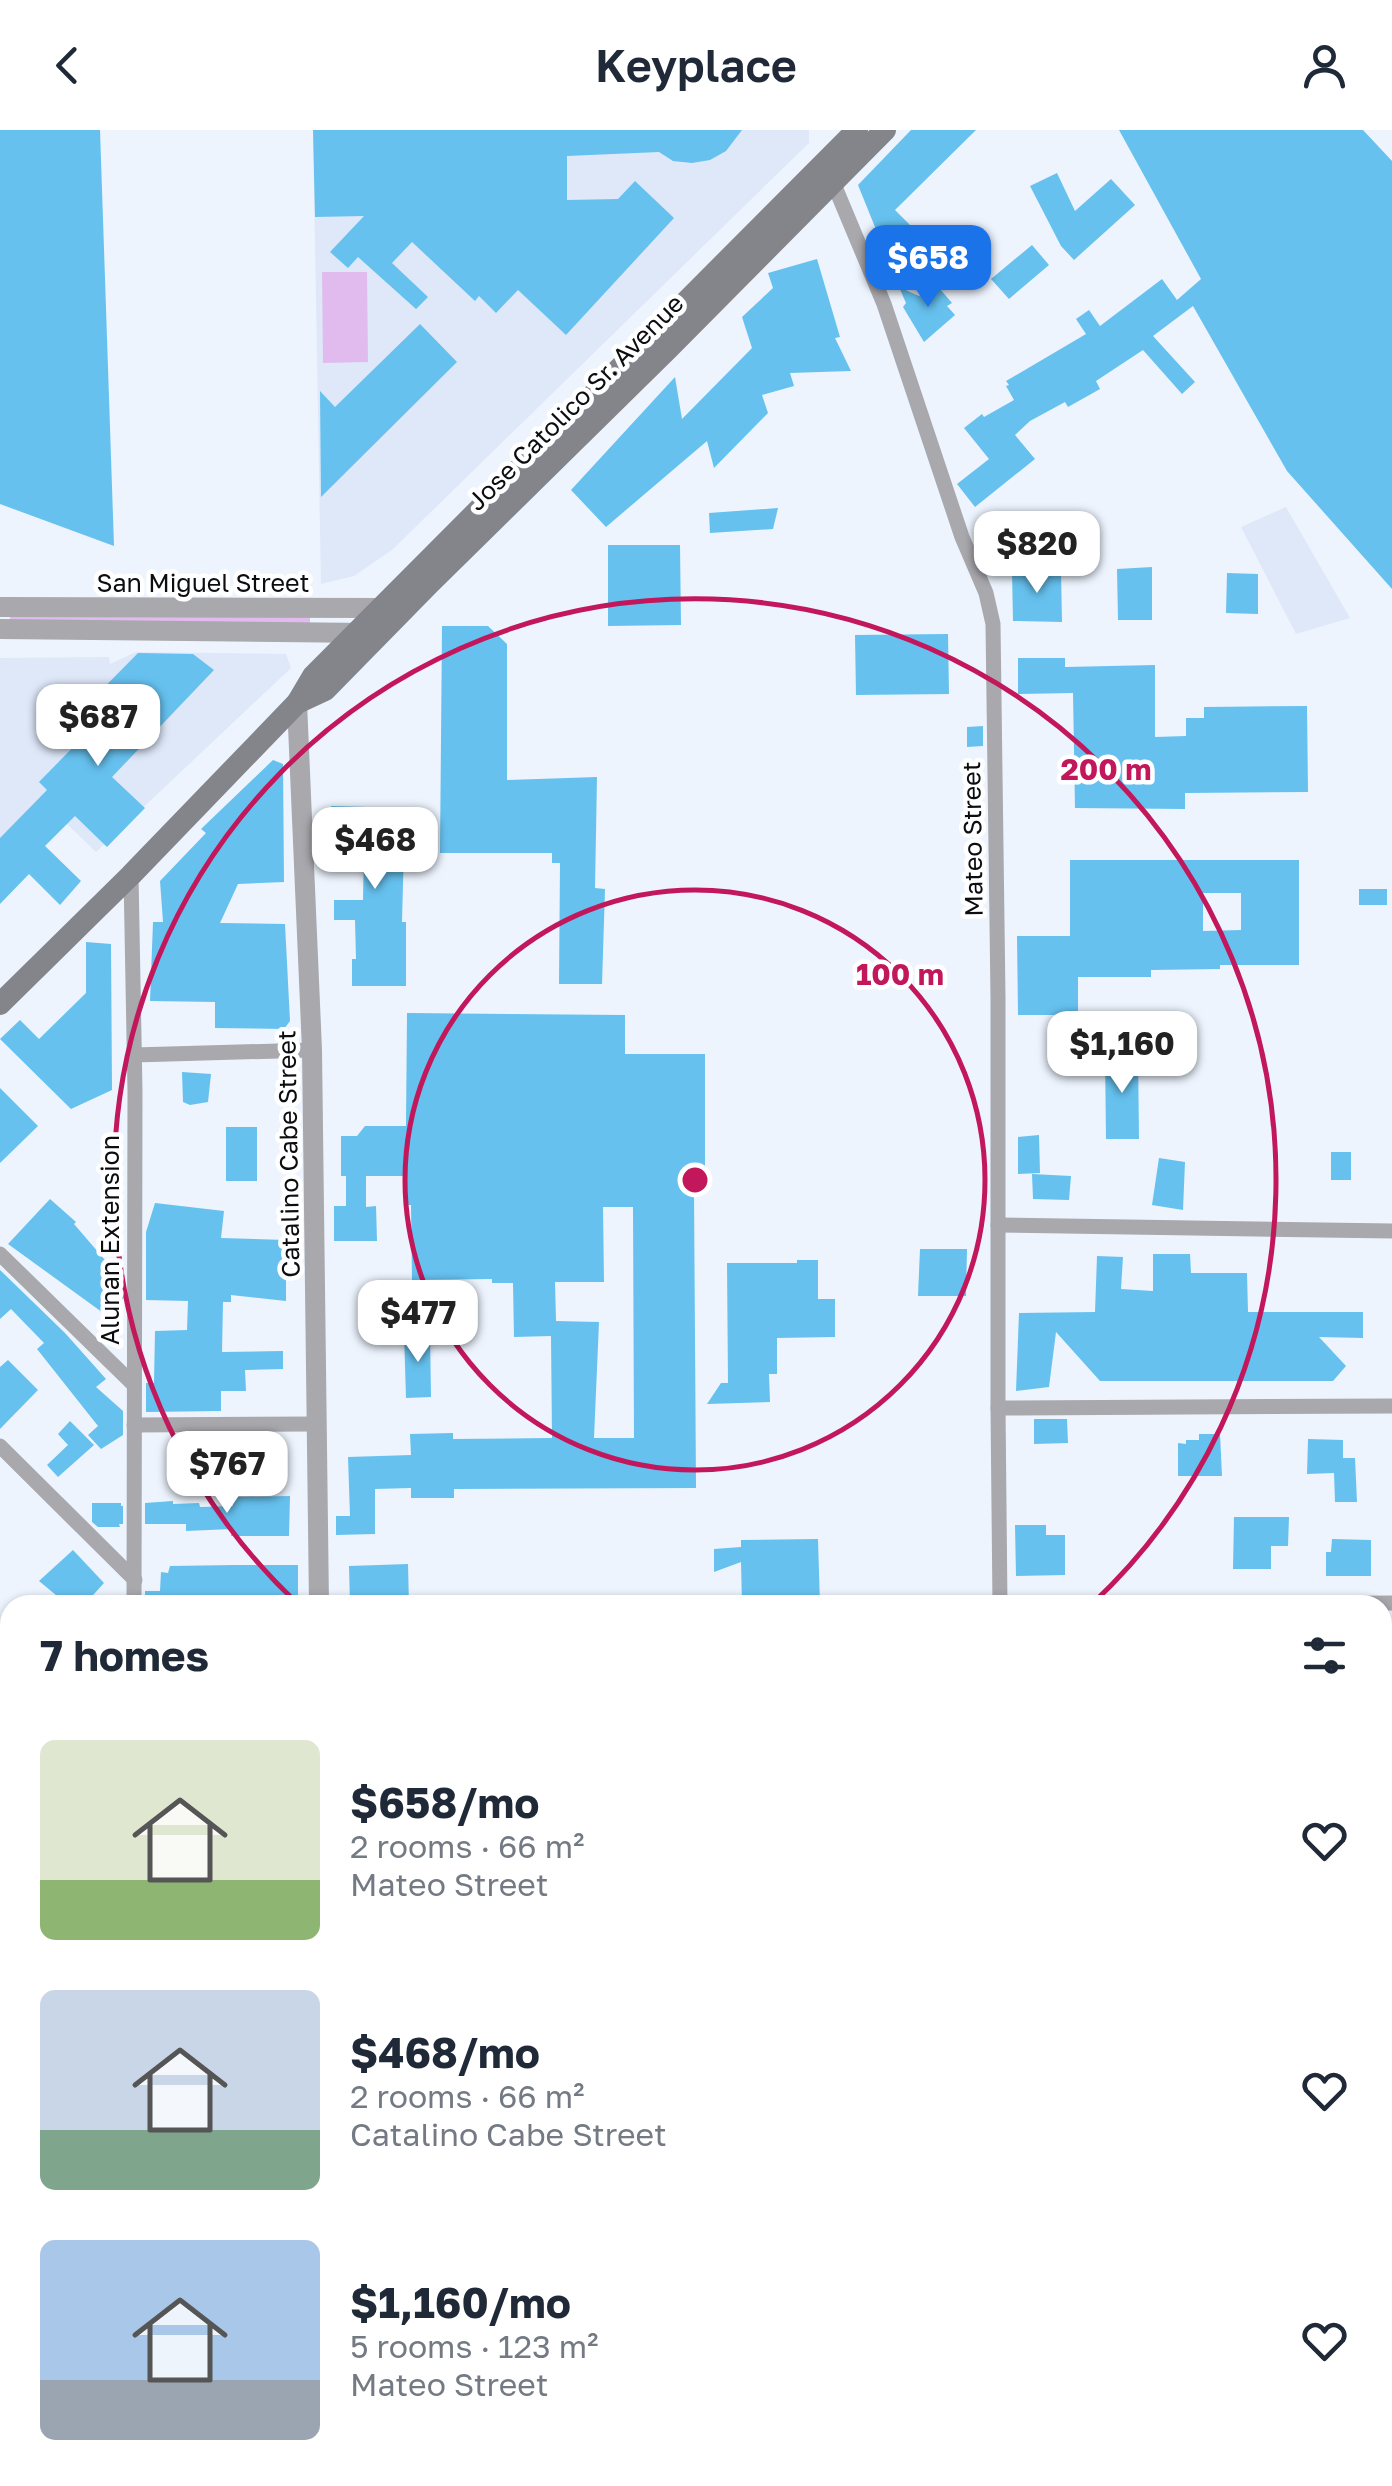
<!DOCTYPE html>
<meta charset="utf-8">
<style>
:root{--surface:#fff;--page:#f2f2f3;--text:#1f2937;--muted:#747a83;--accent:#1a73e8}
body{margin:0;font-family:"Golos Text",sans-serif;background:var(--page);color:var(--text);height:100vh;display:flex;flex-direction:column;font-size:38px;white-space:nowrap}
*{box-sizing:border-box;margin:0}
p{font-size:32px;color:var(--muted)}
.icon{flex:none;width:55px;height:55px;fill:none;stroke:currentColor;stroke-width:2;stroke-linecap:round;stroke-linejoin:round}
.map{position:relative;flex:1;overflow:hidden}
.drawer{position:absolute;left:0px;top:1465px;width:1392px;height:892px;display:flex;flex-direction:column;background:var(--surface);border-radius:30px 30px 0 0;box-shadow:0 2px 8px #0004}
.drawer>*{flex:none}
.price{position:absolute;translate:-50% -85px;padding:0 22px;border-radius:20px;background:#fff;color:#222;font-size:32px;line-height:65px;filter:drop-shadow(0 2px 5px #0008)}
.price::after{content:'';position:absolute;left:50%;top:60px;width:30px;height:22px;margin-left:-15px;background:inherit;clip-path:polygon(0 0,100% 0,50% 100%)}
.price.current{background:var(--accent);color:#fff}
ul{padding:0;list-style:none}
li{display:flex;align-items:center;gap:30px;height:250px;padding:0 40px}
li span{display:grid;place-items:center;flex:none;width:280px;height:200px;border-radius:15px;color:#555}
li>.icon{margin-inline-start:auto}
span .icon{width:120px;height:120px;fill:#fffc;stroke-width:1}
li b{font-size:42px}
h2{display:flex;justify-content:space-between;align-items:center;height:120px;padding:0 40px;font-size:42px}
header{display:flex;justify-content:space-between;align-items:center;height:130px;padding:0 40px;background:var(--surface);font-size:45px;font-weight:600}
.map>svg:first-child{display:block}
.built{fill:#dee8f9}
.green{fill:#e2bbee}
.building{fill:#66c1ef;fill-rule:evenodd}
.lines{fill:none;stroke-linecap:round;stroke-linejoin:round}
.minor{stroke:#a8a8ad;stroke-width:15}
.tertiary{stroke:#a8a8ad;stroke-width:20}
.secondary{stroke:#84848b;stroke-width:22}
.ring{fill:none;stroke:#c2185b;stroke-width:5}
.labels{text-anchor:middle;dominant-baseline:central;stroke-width:9;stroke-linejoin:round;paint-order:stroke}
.street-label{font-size:25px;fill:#0b0d11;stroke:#fff}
.centre{fill:#c2185b;stroke:#fff;stroke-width:5}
.ring-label{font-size:30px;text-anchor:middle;font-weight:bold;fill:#c2185b;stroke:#fff;stroke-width:9;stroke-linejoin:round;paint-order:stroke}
</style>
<header><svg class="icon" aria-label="back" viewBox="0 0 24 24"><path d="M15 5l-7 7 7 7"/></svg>Keyplace<svg class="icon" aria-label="person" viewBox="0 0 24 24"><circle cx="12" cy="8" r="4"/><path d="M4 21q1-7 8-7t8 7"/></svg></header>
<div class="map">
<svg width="1392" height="2356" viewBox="0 0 1392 2356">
<rect width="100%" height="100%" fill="#edf4fe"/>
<!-- built -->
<g class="built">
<polygon points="313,0 809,0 809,13 392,420 354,446 321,454"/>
<polygon points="1286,377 1350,488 1296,504 1241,397"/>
<polygon points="136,522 286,524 291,538 96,722 40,668 0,708 0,528 109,527 110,534"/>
<polygon points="0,1901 6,1901 1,2205 0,2205"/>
<rect x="408" y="2348" width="297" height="8"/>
</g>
<!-- green -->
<g class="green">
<polygon points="322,142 367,142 368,232 323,233"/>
<polygon points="10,484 310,487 310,493 10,491"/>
</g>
<!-- building -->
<g class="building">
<polygon points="0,0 100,0 114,416 0,374"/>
<polygon points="313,0 742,0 726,21 710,30 692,33 673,31 659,22 567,26 567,70 618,69 635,51 674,88 566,205 518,160 496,183 479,166 475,171 412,112 392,133 428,167 416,179 358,127 348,138 330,122 364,86 315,87"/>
<polygon points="911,0 976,0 895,80 930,115 896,149 858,55"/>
<polygon points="1119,0 1363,0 1392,31 1392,459 1287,341 1193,176 1153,206 1195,252 1182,264 1143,220 1096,251 1100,259 1068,277 1065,272 1030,291 1015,305 1035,329 975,377 957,354 989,329 964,298 982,284 984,287 1014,270 1006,256 1009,255 1006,251 1086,204 1076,189 1089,180 1100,196 1162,149 1177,170 1201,149"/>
<polygon points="1057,43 1075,81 1111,49 1135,75 1074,130 1061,116 1030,56"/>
<polygon points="1032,115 1049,135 1009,169 991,149"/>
<polygon points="817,129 840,207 835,208 851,241 790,243 794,256 762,265 768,283 714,338 707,311 606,397 571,360 675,247 682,289 752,218 742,187 773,158 768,143"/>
<polygon points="934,152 952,173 947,176 955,185 924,212 903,177 906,173 899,157 919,166"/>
<polygon points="420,194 457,232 321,367 320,261 335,277"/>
<polygon points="778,378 773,399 710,403 709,383"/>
<polygon points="608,415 680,415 681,495 608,496"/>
<polygon points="1152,437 1152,490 1118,490 1117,439"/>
<polygon points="1061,441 1062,492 1013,491 1012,442"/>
<polygon points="1227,443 1258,444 1258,484 1226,483"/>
<polygon points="442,496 488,496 507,514 507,650 597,647 595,758 605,759 602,854 559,854 560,733 552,733 552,723 440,723"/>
<polygon points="948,504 949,564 856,565 855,505"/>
<polygon points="138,523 193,524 214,540 112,647 145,678 107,717 75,686 45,716 81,751 60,775 29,744 0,774 0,708 47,660 39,652 84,606 69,593"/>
<polygon points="1018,528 1065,528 1065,537 1155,535 1155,607 1186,606 1186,588 1204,588 1204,577 1307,576 1308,662 1185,663 1185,679 1075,678 1073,563 1018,564"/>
<polygon points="983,596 983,616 967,617 967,597"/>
<polygon points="273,630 283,634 284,752 238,754 220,793 285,794 290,891 284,899 215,898 215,872 150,871 153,792 163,792 160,751 206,703 201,699"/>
<polygon points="331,676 405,678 402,792 406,792 406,856 352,856 352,829 356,829 355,790 334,790 334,770 363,770 364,720 331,720"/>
<path d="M1070,730H1299V835H1220V839L1151,840V847H1078V885H1018L1017,806H1070ZM1203,763H1241V800L1203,801Z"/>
<rect x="1359" y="759" width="28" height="16"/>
<polygon points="86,812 111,814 112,960 71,979 0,909 20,890 39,909 86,863"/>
<path d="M407,883L625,885V924H705V1061H694L696,1358L454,1359V1368H411V1358L375,1359V1404L336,1405V1386H350L348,1327L411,1325L410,1304L453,1303V1309L552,1308L551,1206L514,1207L513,1153H492V1149L412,1150L411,1075H405V1046H366V1077L376,1076L377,1111H334V1076H346V1046H341V1006H357L365,996H406ZM603,1077H633L634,1308H594L599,1192L556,1191L555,1152H604Z"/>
<polygon points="1138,922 1139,1009 1106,1009 1105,923"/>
<polygon points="182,942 211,944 208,972 190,975 183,972"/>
<polygon points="0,958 38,996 0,1033"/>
<rect x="226" y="997" width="31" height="54"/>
<polygon points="1039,1005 1040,1043 1018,1044 1018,1007"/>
<rect x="1331" y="1022" width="20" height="28"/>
<polygon points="1159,1028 1185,1032 1183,1080 1152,1075"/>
<polygon points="1032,1044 1071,1046 1069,1070 1033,1069"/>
<polygon points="50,1069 76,1092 74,1094 123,1151 123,1170 120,1170 117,1193 8,1114"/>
<polygon points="155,1073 224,1081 221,1108 286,1110 286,1171 231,1165 231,1172 223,1172 222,1222 283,1221 283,1239 245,1240 246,1261 221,1261 221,1281 146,1282 146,1253 154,1253 155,1201 187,1200 188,1171 146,1170 146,1102"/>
<polygon points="920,1119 967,1119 966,1166 918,1166"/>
<polygon points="1153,1124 1190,1124 1191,1143 1247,1143 1248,1182 1363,1182 1363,1208 1319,1207 1346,1236 1333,1251 1100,1251 1056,1202 1049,1257 1016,1261 1019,1183 1095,1182 1097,1126 1123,1127 1121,1159 1153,1161"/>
<polygon points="797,1130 818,1130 818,1169 835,1169 835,1207 777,1208 777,1244 769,1244 770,1272 707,1274 721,1253 728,1253 727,1133 797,1133"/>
<polygon points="0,1140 65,1203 106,1249 96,1257 123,1281 123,1305 101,1319 88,1305 98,1296 37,1219 44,1213 11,1179 0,1189"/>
<polygon points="430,1202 431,1267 406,1268 404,1203"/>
<polygon points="8,1230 38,1260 0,1299 0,1237"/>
<polygon points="1034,1289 1067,1289 1068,1313 1034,1314"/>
<polygon points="70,1291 94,1315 58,1347 47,1335 68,1315 58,1304"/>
<polygon points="1199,1304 1220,1304 1222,1346 1178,1346 1178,1313 1186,1314 1186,1310 1199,1310"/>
<polygon points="1308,1309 1343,1310 1343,1328 1355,1328 1357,1372 1335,1372 1334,1343 1307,1344"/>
<polygon points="290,1366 289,1406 231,1406 232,1399 186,1401 186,1394 145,1394 145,1373 173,1371 173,1374 199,1373 200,1377 233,1376 233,1367"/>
<polygon points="92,1373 121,1373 121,1376 123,1376 123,1394 119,1394 120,1397 98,1397 92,1392"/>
<polygon points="1234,1387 1289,1387 1288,1416 1271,1416 1271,1439 1233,1439"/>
<polygon points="1015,1395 1046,1395 1046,1405 1065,1405 1065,1445 1016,1446"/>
<polygon points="818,1409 820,1475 742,1475 741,1432 714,1442 714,1419 741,1417 741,1410"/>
<polygon points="1332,1409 1371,1410 1371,1446 1326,1446 1326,1422 1331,1422"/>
<polygon points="73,1420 104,1453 84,1475 68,1475 39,1451"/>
<polygon points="408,1434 409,1475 350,1475 349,1436"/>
<polygon points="235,1435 298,1435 298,1475 145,1475 145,1461 160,1461 161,1442 168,1443 170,1436"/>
</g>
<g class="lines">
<!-- minor -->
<g class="minor">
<polyline points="830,45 884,174 962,407 986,463 993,494 998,867 998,1278 1000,1475"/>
<polyline points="131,745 135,961 134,1475"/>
<polyline points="134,925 312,920"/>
<polyline points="998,1095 1392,1101"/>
<polyline points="0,1124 134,1255"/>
<polyline points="998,1278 1392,1276"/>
<polyline points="134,1295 318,1294"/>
<polyline points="0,1316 135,1450"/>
<polyline points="1085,1475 1392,1473"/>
<polyline points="0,1511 10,1521"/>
<polyline points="1382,1677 1392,1677"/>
<polyline points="0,1736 10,1748"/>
<polyline points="1382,1776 1392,1776"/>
<polyline points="0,1894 10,1894"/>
<polyline points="831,2348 833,2356"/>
<polyline points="1082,2348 1082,2356"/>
<polyline points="1266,2348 1266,2356"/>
<polyline points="163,2356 163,2348"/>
</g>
<!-- tertiary -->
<g class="tertiary">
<polyline points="0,477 389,478"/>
<polyline points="0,499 368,503"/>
<polyline points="297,573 312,920 319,1475"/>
<polyline points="317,2356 317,2348"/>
</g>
<!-- secondary -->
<g class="secondary">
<polyline points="297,573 325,560 429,454 668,219 885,0"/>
<polyline points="0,874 131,745 297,573 313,546 857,0"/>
</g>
</g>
<!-- distance rings -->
<g class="ring">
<circle cx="695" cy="1050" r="290"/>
<path d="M299 1475A581 581 0 1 1 1091 1475"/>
</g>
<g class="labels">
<!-- street labels -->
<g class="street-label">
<text transform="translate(575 272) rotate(-45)">Jose Catolico Sr. Avenue</text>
<text x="203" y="452">San Miguel Street</text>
<text transform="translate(972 709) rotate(-91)">Mateo Street</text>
<text transform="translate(288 1024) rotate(-91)">Catalino Cabe Street</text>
<text transform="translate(109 1110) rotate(-90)">Alunan Extension</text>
</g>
</g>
<circle cx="695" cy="1050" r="15" class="centre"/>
<g class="ring-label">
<text x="1106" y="650">200 m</text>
<text x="900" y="855">100 m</text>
</g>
</svg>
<b class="price current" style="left:928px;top:180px">$658</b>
<b class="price" style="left:1037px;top:466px">$820</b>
<b class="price" style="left:98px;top:639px">$687</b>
<b class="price" style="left:375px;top:762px">$468</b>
<b class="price" style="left:1122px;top:966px">$1,160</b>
<b class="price" style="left:418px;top:1235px">$477</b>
<b class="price" style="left:227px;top:1386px">$767</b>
<section class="drawer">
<h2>7 homes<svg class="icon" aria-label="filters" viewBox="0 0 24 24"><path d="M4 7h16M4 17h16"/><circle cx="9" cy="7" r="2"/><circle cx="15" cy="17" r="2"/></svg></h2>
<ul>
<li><span style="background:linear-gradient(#dfe7d0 70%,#8fb573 0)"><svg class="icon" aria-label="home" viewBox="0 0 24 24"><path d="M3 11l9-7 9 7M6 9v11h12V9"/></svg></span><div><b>$658/mo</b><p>2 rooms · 66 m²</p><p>Mateo Street</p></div><svg class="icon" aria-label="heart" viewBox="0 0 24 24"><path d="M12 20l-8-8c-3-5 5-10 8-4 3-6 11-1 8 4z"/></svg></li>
<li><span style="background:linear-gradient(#c9d6e8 70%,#7fa58c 0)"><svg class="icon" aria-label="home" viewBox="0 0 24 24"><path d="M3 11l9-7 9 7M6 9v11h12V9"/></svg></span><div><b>$468/mo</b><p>2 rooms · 66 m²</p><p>Catalino Cabe Street</p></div><svg class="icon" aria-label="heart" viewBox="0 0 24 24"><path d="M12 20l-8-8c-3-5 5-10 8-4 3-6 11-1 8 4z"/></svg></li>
<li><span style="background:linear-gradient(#a9c7e8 70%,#9aa5b1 0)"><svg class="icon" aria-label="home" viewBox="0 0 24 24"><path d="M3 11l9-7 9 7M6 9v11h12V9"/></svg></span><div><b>$1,160/mo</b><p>5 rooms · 123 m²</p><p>Mateo Street</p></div><svg class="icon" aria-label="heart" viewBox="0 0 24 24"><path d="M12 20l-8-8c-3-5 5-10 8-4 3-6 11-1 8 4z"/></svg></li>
</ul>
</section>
</div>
